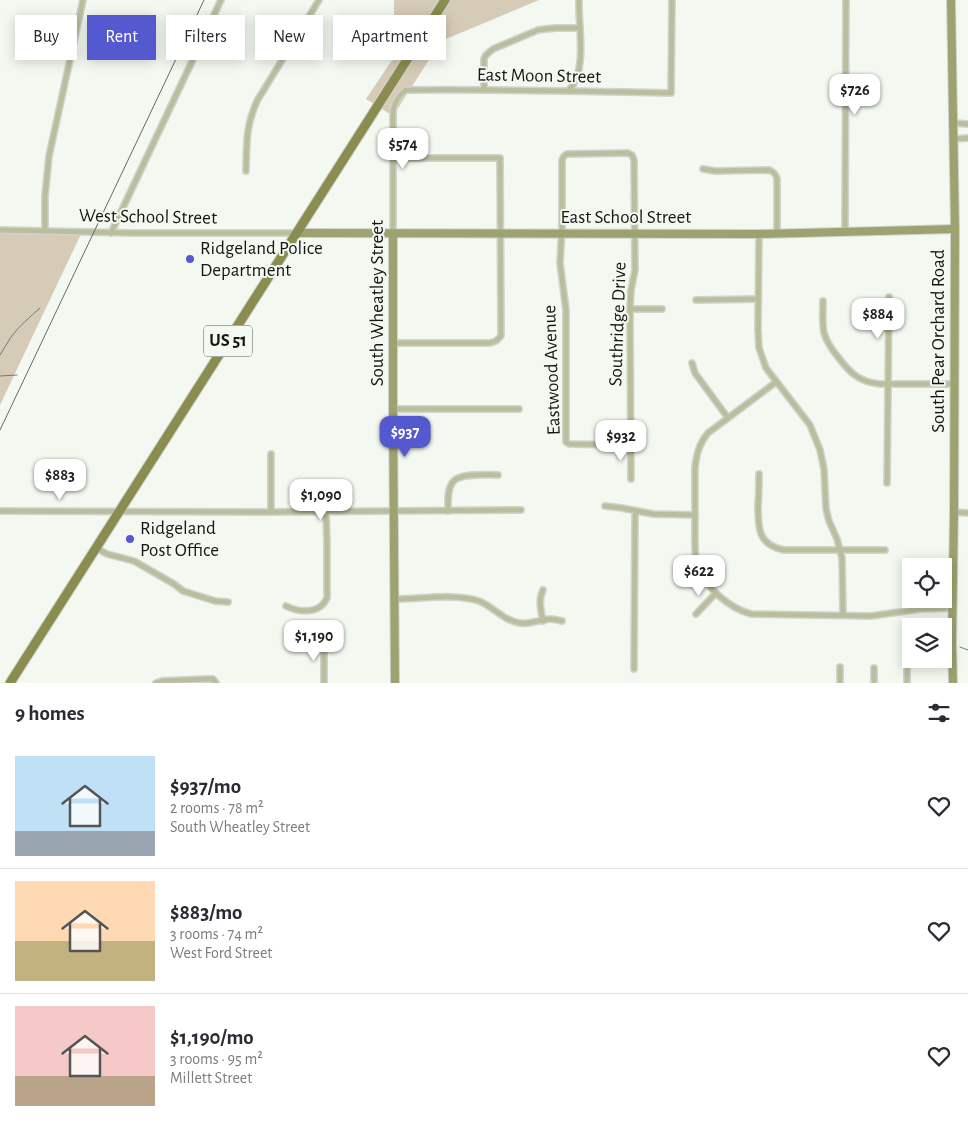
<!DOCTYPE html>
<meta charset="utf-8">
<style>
:root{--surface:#fff;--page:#f2f2f3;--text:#2b2b33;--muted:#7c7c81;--line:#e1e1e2;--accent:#5559d0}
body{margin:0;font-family:"Alegreya Sans",sans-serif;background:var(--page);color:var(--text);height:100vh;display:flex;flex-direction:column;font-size:19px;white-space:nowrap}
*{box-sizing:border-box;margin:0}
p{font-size:16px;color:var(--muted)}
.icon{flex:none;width:28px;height:28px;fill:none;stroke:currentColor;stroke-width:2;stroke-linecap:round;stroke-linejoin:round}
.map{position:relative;height:683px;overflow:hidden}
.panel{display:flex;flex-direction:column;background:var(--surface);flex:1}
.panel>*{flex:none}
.hud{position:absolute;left:15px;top:15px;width:500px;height:45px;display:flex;gap:10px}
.tools{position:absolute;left:902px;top:558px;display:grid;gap:10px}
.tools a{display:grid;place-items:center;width:50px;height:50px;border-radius:0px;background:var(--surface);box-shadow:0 2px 12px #0003;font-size:25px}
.price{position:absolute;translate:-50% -42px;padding:0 11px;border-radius:10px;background:#fff;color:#222;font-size:16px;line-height:32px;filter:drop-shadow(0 1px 2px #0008)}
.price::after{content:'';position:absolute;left:50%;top:30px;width:15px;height:11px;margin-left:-8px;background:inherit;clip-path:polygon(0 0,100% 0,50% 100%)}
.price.active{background:var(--accent);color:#fff}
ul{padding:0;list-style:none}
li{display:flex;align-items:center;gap:15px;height:125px;padding:0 15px}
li+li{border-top:1px solid var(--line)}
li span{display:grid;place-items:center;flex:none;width:140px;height:100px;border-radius:0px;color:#555}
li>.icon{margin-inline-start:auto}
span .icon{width:60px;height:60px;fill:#fffc;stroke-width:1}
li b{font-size:21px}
h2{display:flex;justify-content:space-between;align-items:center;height:60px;padding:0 15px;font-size:21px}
.chip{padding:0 18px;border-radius:0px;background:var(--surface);box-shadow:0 2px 12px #0003;font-size:18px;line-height:45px}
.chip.active{background:var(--accent);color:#fff}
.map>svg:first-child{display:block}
.green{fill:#d5cbb7}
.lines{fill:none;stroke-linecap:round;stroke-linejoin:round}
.stream{stroke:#66807f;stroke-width:1}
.street-casing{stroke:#cfd5ce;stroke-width:8}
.secondary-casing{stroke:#cfd5ce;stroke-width:10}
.primary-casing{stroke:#cfd5ce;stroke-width:11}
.street{stroke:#bbbe9d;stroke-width:5}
.secondary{stroke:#9ea270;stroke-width:8}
.primary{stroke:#8a8d4f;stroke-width:9}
.rail{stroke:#666965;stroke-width:1}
.poi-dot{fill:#5559d0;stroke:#f3f9f1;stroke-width:2}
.labels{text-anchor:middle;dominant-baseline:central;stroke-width:4;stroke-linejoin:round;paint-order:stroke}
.shield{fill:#f3f9f1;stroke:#585b57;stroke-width:1}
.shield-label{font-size:18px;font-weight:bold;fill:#151715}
.street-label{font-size:19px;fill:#151715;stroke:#f3f9f1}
.poi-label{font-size:19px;fill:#151715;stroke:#f3f9f1;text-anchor:start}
</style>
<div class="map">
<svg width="968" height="683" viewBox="0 0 968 683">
<rect width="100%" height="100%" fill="#f3f9f1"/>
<!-- green -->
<g class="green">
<polygon points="394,0 539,0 441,41 393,116 366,99 394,57"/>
<polygon points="0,234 81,234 0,405"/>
</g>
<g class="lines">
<!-- stream -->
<g class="stream">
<path d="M0,355C4,349 7,343 11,337C19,326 30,317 40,308"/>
<polyline points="0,376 17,375"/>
<polyline points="944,645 947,645"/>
<polyline points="960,647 968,650"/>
</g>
<!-- street casing -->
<g class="street-casing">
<g id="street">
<polyline points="484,90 484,59 486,55 493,49 538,30 555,28 580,28"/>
<path d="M569,90C588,71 578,26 579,0"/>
<polyline points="954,123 968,124"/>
<polyline points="954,139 968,138"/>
<path d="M703,169L715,171L769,170C774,172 776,174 777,179V233"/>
<path d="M246,171C247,144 245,128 257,101L319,0"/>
<polyline points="0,230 132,233 297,233"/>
<polyline points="45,231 45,196 49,156 83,0"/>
<polyline points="845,232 846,0"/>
<polyline points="111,233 221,0"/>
<path d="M393,233V110C395,102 399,95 406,90C494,89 583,91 671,93L672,0"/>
<polyline points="759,234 758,330 759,348 766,368 810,425 820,450 824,469 826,509 829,521 837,539 842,558 843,615"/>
<polyline points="696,300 758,299"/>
<path d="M823,301C823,312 822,323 824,333C827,342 832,350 838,357C850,373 859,382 880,384H954"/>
<polyline points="630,309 662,309"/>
<polyline points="393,343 490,343 496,341 501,336 500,158 393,158"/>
<polyline points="692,363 695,373 728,418"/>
<path d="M776,382L708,433C699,444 697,453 695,467C695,488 695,510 695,532C695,544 694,556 698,567C706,588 729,608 751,614L871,616L920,609L953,608"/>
<polyline points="393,409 519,409"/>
<path d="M759,474C759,485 759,496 758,506C758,528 758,545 784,550H885"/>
<polyline points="631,479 630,309 631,290 635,270 634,160 632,155 628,153 567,154 564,156 562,160 562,228 560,263 566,310 566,442 569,444 631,445"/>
<polyline points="887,483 889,297"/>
<polyline points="605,506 622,508 653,514 695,515"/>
<polyline points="0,511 271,512 521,510"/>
<path d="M448,511C448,502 447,491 452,483C459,472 487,475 498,475"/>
<polyline points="271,512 271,454"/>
<polyline points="954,512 968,513"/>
<polyline points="96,548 107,554 134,561 174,584 183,591 215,601 228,602"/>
<path d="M395,599C420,599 456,593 479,601C494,607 502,620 520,623C531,625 540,619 550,619C554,619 558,620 562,621"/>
<path d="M286,606C300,613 320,614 327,598V545L326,511"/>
<polyline points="696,614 716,593"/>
<path d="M543,621C541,610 538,600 543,590"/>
<polyline points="634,669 635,517 636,511"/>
<polyline points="156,683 162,681 207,679 213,679 216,683"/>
<polyline points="324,683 324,641"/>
<polyline points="840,683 840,667"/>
<polyline points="874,683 874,668"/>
<polyline points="907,683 907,668"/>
</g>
</g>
<!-- secondary casing -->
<g class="secondary-casing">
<g id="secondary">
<polyline points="951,0 955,229 954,512 952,643 953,683"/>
<polyline points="297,233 759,234 955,229"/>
<polyline points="393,233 393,409 395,683"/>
</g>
</g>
<!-- primary casing -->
<g class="primary-casing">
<polyline id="primary" points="10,683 445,0"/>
</g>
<!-- street -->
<use href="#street" class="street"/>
<!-- secondary -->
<use href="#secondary" class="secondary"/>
<!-- primary -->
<use href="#primary" class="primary"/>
<!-- rail -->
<polyline class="rail" points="0,430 204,0"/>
</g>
<!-- markers -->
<g class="poi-dot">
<circle cx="190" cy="259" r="5"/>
<circle cx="130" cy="539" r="5"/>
</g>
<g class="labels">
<!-- shield labels -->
<rect class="shield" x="204" y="325.5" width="48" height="31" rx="4"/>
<g class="shield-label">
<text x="228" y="341">US 51</text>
</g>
<!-- street labels -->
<g class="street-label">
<text transform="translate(539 76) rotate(1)">East Moon Street</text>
<text transform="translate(148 217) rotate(1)">West School Street</text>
<text x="626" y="217">East School Street</text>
<text transform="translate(377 303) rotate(-90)">South Wheatley Street</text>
<text transform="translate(618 324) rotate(-88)">Southridge Drive</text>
<text transform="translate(938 341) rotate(-90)">South Pear Orchard Road</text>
<text transform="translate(552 370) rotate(-92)">Eastwood Avenue</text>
</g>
<!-- poi labels -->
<g class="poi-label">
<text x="200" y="248">Ridgeland Police<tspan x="200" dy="22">Department</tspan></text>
<text x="140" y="528">Ridgeland<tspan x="140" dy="22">Post Office</tspan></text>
</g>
</g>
</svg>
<div class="tools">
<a><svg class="icon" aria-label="locate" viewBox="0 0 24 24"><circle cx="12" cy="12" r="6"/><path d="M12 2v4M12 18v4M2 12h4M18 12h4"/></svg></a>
<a><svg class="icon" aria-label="layers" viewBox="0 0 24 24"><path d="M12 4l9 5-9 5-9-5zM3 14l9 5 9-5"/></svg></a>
</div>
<b class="price" style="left:855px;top:116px">$726</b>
<b class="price" style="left:403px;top:170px">$574</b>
<b class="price" style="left:878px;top:340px">$884</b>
<b class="price active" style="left:405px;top:458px">$937</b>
<b class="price" style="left:621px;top:462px">$932</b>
<b class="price" style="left:60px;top:501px">$883</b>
<b class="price" style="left:321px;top:521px">$1,090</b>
<b class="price" style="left:699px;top:597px">$622</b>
<b class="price" style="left:314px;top:662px">$1,190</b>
<div class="hud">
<a class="chip">Buy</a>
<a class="chip active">Rent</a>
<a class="chip">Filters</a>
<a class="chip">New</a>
<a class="chip">Apartment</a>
</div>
</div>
<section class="panel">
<h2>9 homes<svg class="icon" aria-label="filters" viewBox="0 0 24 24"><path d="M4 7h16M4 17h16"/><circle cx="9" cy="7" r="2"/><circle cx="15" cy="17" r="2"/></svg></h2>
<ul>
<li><span style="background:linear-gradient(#bfe0f5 75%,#9aa5b1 0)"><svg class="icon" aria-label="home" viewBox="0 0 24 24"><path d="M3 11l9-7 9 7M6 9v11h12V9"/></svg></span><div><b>$937/mo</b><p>2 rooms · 78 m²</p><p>South Wheatley Street</p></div><svg class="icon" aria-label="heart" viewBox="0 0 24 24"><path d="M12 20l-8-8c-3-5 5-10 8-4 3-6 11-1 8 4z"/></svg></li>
<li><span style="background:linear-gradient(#ffd9b3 60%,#c2b280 0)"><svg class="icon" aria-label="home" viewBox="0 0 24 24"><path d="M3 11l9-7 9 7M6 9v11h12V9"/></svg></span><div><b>$883/mo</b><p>3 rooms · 74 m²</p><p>West Ford Street</p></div><svg class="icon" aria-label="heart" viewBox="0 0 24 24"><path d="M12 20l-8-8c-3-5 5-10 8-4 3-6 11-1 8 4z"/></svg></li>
<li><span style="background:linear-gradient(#f6c9c9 70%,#b9a48a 0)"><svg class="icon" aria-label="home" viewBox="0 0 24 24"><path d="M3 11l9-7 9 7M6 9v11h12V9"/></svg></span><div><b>$1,190/mo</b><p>3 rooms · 95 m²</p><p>Millett Street</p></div><svg class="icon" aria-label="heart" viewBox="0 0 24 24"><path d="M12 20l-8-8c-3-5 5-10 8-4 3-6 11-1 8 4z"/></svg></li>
</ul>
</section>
